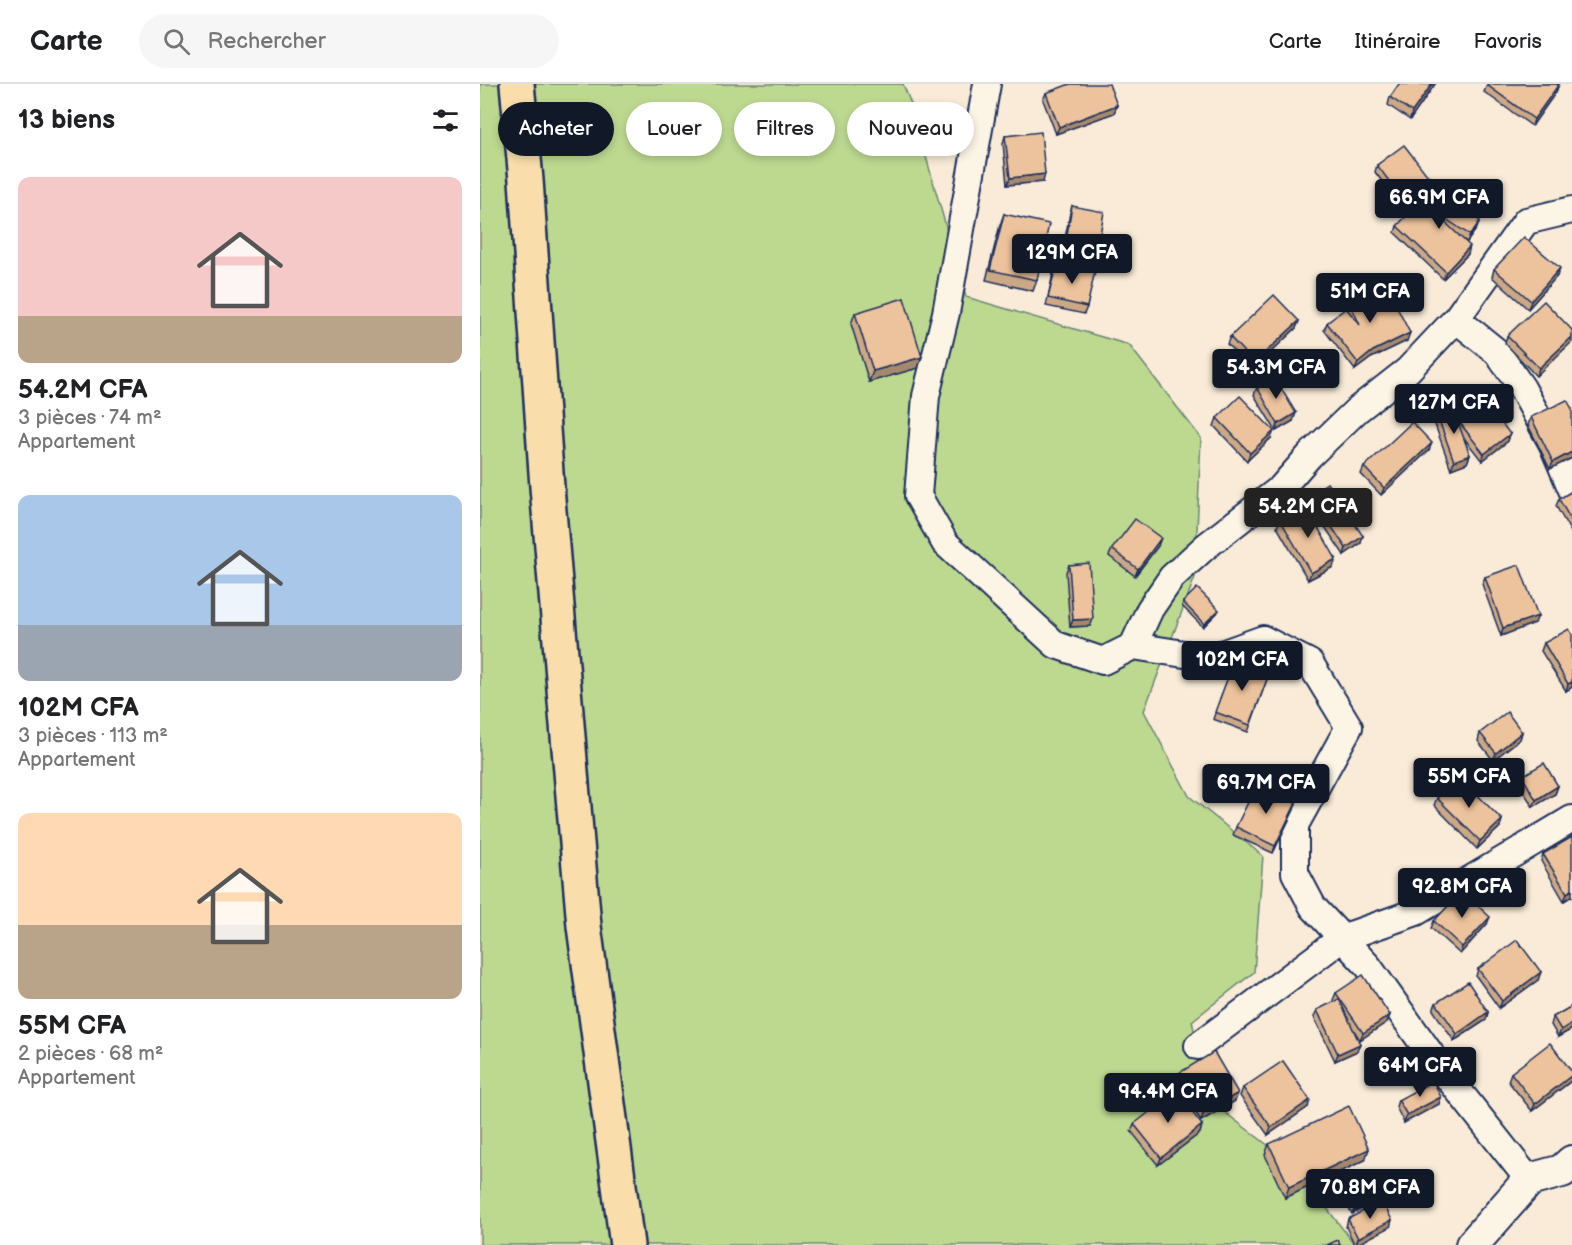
<!DOCTYPE html>
<html lang="fr">
<meta charset="utf-8">
<style>
:root{--surface:#fff;--page:#f6f6f6;--text:#202124;--muted:#757577;--line:#e0e0e0;--accent:#111827}
body{margin:0;font-family:"Balsamiq Sans",sans-serif;background:var(--page);color:var(--text);height:100vh;display:flex;flex-direction:column;font-size:22px;white-space:nowrap}
*{box-sizing:border-box;margin:0}
p{font-size:20px;color:var(--muted)}
.icon{flex:none;width:33px;height:33px;fill:none;stroke:currentColor;stroke-width:2;stroke-linecap:round;stroke-linejoin:round}
.map{position:relative;flex:1;overflow:hidden}
.panel{display:flex;flex-direction:column;background:var(--surface);width:480px}
.panel>*{flex:none}
.banner{position:absolute;left:18px;top:18px;width:570px;height:54px;display:flex;gap:12px}
.price{position:absolute;translate:-50% -51px;padding:0 14px;border-radius:6px;background:var(--accent);color:#fff;font-size:20px;line-height:39px;filter:drop-shadow(0 2px 3px #0008)}
.price::after{content:'';position:absolute;left:50%;top:36px;width:18px;height:14px;margin-left:-9px;background:inherit;clip-path:polygon(0 0,100% 0,50% 100%)}
.price.current{background:#222;color:#fff}
ul{padding:0;list-style:none}
li{display:grid;align-content:center;gap:12px;height:318px;padding:0 18px}
li span{display:grid;place-items:center;height:186px;border-radius:12px;color:#555}
li>.icon{margin-inline-start:auto}
span .icon{width:108px;height:108px;fill:#fffc;stroke-width:1}
li b{font-size:26px}
h2{display:flex;justify-content:space-between;align-items:center;height:72px;padding:0 18px;font-size:26px}
.tag{padding:0 21px;border-radius:27px;background:var(--surface);box-shadow:0 3px 9px #0003;font-size:21px;line-height:54px}
.tag.current{background:var(--accent);color:#fff}
header{display:flex;align-items:center;gap:36px;box-sizing:border-box;height:84px;padding:0 30px;background:var(--surface);border-bottom:2px solid var(--line)}
header strong{font-size:28px}
nav{display:flex;gap:33px;margin-inline-start:auto;font-size:21px}
.search{width:420px;height:54px;background:var(--page);display:flex;align-items:center;gap:15px;box-sizing:border-box;padding:0 21px;border-radius:33px;color:var(--muted);font-size:22px}
main{display:flex;flex:1;min-height:0}
.map>svg:first-child{display:block}
.green{fill:#bdd990;stroke:#6c8477;stroke-width:1.5}
.lines{fill:none;stroke-linecap:round;stroke-linejoin:round}
.minor-casing{stroke:#1b2f5e;stroke-width:30}
.tertiary-casing{stroke:#1b2f5e;stroke-width:36}
.trunk-casing{stroke:#1b2f5e;stroke-width:38}
.minor{stroke:#fcf5e5;stroke-width:26}
.tertiary{stroke:#fcf5e5;stroke-width:32}
.trunk{stroke:#f9deab;stroke-width:33}
.wall{fill:#cca887;stroke:#1b2f5e;stroke-width:1.5}
.shaded-wall{fill:#a6886e;stroke:#1b2f5e;stroke-width:1.5}
.building{fill:#edc39d;stroke:#1b2f5e;stroke-width:1.5}
</style>
<header>
<strong>Carte</strong>
<div class="search"><svg class="icon" aria-label="search" viewBox="0 0 24 24"><circle cx="10" cy="10" r="6"/><path d="M15 15l6 6"/></svg>Rechercher</div>
<nav><a>Carte</a><a>Itinéraire</a><a>Favoris</a></nav>
</header>
<main>
<section class="panel">
<h2>13 biens<svg class="icon" aria-label="filters" viewBox="0 0 24 24"><path d="M4 7h16M4 17h16"/><circle cx="9" cy="7" r="2"/><circle cx="15" cy="17" r="2"/></svg></h2>
<ul>
<li><span style="background:linear-gradient(#f6c9c9 75%,#b9a48a 0)"><svg class="icon" aria-label="home" viewBox="0 0 24 24"><path d="M3 11l9-7 9 7M6 9v11h12V9"/></svg></span><div><b>54.2M CFA</b><p>3 pièces · 74 m²</p><p>Appartement</p></div></li>
<li><span style="background:linear-gradient(#a9c7e8 70%,#9aa5b1 0)"><svg class="icon" aria-label="home" viewBox="0 0 24 24"><path d="M3 11l9-7 9 7M6 9v11h12V9"/></svg></span><div><b>102M CFA</b><p>3 pièces · 113 m²</p><p>Appartement</p></div></li>
<li><span style="background:linear-gradient(#ffd9b3 60%,#b9a48a 0)"><svg class="icon" aria-label="home" viewBox="0 0 24 24"><path d="M3 11l9-7 9 7M6 9v11h12V9"/></svg></span><div><b>55M CFA</b><p>2 pièces · 68 m²</p><p>Appartement</p></div></li>
</ul>
</section>
<div class="map">
<svg width="1092" height="1161" viewBox="0 0 1092 1161">
<rect width="100%" height="100%" fill="#f9ebd7"/>
<filter id="ink" filterUnits="userSpaceOnUse"><feTurbulence type="fractalNoise" baseFrequency=".0167" numOctaves="2"/><feDisplacementMap in="SourceGraphic" scale="12" xChannelSelector="R" yChannelSelector="G"/><feConvolveMatrix kernelMatrix="1 2 1 2 8 2 1 2 1" color-interpolation-filters="sRGB"/></filter>
<g filter="url(#ink)">
<!-- green -->
<polygon class="green" points="0,0 423,0 431,20 486,213 649,261 721,354 715,493 664,627 709,712 783,772 774,888 712,937 730,1017 814,1081 875,1161 0,1161"/>
<g class="lines">
<!-- minor casing -->
<g class="minor-casing">
<g id="minor">
<polyline points="507,0 466,229 446,312 438,412 465,459 576,561 623,577 653,562 730,574 783,555 830,579 869,643 815,741 815,789 833,823 888,882 959,982 1049,1096"/>
<polyline points="976,235 1046,137 1092,126"/>
<polyline points="653,562 670,525 692,493 725,463 801,404 830,371 877,326 928,286 976,235 1017,268 1042,304 1072,359 1092,406"/>
<polyline points="718,962 862,854 936,828 1092,735"/>
</g>
</g>
<!-- tertiary casing -->
<g class="tertiary-casing">
<polyline id="tertiary" points="992,1161 1049,1096 1082,1087 1092,1078"/>
</g>
<!-- trunk casing -->
<g class="trunk-casing">
<polyline id="trunk" points="37,0 46,96 67,403 104,842 147,1161"/>
</g>
<!-- minor -->
<use href="#minor" class="minor"/>
<!-- tertiary -->
<use href="#tertiary" class="tertiary"/>
<!-- trunk -->
<use href="#trunk" class="trunk"/>
</g>
<!-- wall -->
<g class="wall">
<polygon points="955,0 930,36 908,21 910,13"/>
<polygon points="1079,0 1076,8 1052,42 1004,8 1007,1"/>
<polygon points="566,9 637,21 634,29 576,50 563,16"/>
<polygon points="525,52 563,98 527,101 523,59"/>
<polygon points="897,81 948,92 946,99 919,120 895,88"/>
<polygon points="592,122 615,179 612,186 607,223 604,230 566,222 574,185 577,178 580,179 590,129"/>
<polygon points="947,122 997,144 987,158 984,156 988,170 963,195 915,149 917,142"/>
<polygon points="524,130 557,196 553,207 506,196 520,141"/>
<polygon points="1014,185 1077,192 1048,225 1012,193"/>
<polygon points="870,219 927,257 891,274 875,286 844,246 847,239 868,225"/>
<polygon points="375,229 438,284 389,298 371,240"/>
<polygon points="819,237 816,244 772,286 747,260 750,253"/>
<polygon points="1092,246 1056,292 1025,259 1027,252"/>
<polygon points="777,303 813,337 796,347 774,311"/>
<polygon points="957,331 979,341 980,339 1030,350 1028,357 1002,377 984,354 990,371 987,379 971,385 954,338"/>
<polygon points="1051,333 1092,374 1070,385 1048,341"/>
<polygon points="737,334 791,354 767,377 734,342"/>
<polygon points="949,366 901,411 881,390 884,383"/>
<polygon points="1092,407 1092,450 1076,422 1079,415"/>
<polygon points="830,411 881,459 864,471 828,418"/>
<polygon points="800,435 853,483 828,496 797,443"/>
<polygon points="678,462 655,492 629,472 632,465"/>
<polygon points="589,481 613,535 610,542 590,543 586,488"/>
<polygon points="1005,493 1055,539 1021,552 1002,500"/>
<polygon points="703,518 737,529 723,543 702,522"/>
<polygon points="1064,559 1092,603 1086,607 1061,567"/>
<polygon points="755,574 790,587 768,648 733,635"/>
<polygon points="1042,648 1040,655 1013,676 998,657 1000,649"/>
<polygon points="1042,692 1078,702 1075,710 1053,723 1039,700"/>
<polygon points="957,714 1020,743 997,765 954,721"/>
<polygon points="816,719 793,769 753,751 756,743"/>
<polygon points="1063,770 1092,812 1084,817 1061,777"/>
<polygon points="954,837 1007,840 980,870 951,844"/>
<polygon points="998,885 1058,896 1019,924 996,892"/>
<polygon points="856,909 910,931 907,938 880,956 873,945 877,967 855,977 834,933 837,926 854,918 853,916"/>
<polygon points="956,919 1008,928 1006,936 974,957 953,926"/>
<polygon points="1092,922 1092,945 1078,953 1071,941 1073,933"/>
<polygon points="1092,988 1092,993 1091,997 1052,1027 1028,997 1031,989"/>
<polygon points="699,989 758,1009 755,1017 721,1037 696,996"/>
<polygon points="763,1004 828,1023 788,1051 760,1012"/>
<polygon points="961,1013 959,1020 924,1039 916,1023 918,1016"/>
<polygon points="654,1040 722,1041 720,1049 678,1081 651,1047"/>
<polygon points="789,1060 885,1076 805,1114 785,1071"/>
<polygon points="858,1099 889,1121 872,1130 857,1103"/>
<polygon points="868,1135 910,1143 875,1161 866,1143"/>
</g>
<!-- shaded-wall -->
<g class="shaded-wall">
<polygon points="952,0 955,0 930,36 932,28"/>
<polygon points="1079,0 1076,8 1052,42 1054,35"/>
<polygon points="637,21 634,29 576,50 579,43"/>
<polygon points="565,90 563,98 527,101 530,94"/>
<polygon points="948,92 946,99 919,120 921,113"/>
<polygon points="1000,137 997,144 987,158 990,151"/>
<polygon points="990,162 988,170 963,195 966,188"/>
<polygon points="1080,184 1077,192 1048,225 1051,217"/>
<polygon points="819,237 816,244 772,286 774,279"/>
<polygon points="930,249 927,257 891,274 875,286 878,279 893,267"/>
<polygon points="1092,253 1092,258 1056,292 1059,284"/>
<polygon points="442,273 438,284 389,298 393,287"/>
<polygon points="816,329 813,337 796,347 798,340"/>
<polygon points="794,347 791,354 767,377 770,369"/>
<polygon points="1030,350 1028,357 1002,377 1004,370"/>
<polygon points="952,359 949,366 901,411 904,404"/>
<polygon points="1092,368 1092,374 1070,385 1073,378"/>
<polygon points="990,371 987,379 971,385 974,377"/>
<polygon points="883,452 881,459 864,471 866,464"/>
<polygon points="681,454 678,462 655,492 658,485"/>
<polygon points="856,475 853,483 828,496 831,489"/>
<polygon points="739,526 737,529 723,543 724,540"/>
<polygon points="1058,532 1055,539 1021,552 1023,544"/>
<polygon points="613,535 610,542 590,543 593,536"/>
<polygon points="1092,598 1092,603 1086,607 1088,600"/>
<polygon points="1042,648 1040,655 1013,676 1016,669"/>
<polygon points="1078,702 1075,710 1053,723 1056,716"/>
<polygon points="816,719 814,726 793,769 795,762"/>
<polygon points="1022,736 1020,743 997,765 1000,757"/>
<polygon points="1092,806 1092,812 1084,817 1087,809"/>
<polygon points="1010,833 1007,840 980,870 982,863"/>
<polygon points="1061,888 1058,896 1019,924 1022,917"/>
<polygon points="1008,928 1006,936 974,957 977,950"/>
<polygon points="910,931 907,938 880,956 883,949"/>
<polygon points="1092,939 1092,945 1078,953 1081,946"/>
<polygon points="880,960 877,967 855,977 858,970"/>
<polygon points="1092,991 1091,997 1052,1027 1055,1020"/>
<polygon points="758,1009 755,1017 721,1037 723,1030"/>
<polygon points="961,1013 959,1020 924,1039 927,1031"/>
<polygon points="830,1016 828,1023 788,1051 791,1043"/>
<polygon points="722,1041 720,1049 678,1081 681,1074"/>
<polygon points="889,1065 885,1076 805,1114 809,1103"/>
<polygon points="891,1117 889,1121 872,1130 874,1127"/>
<polygon points="912,1136 910,1143 876,1161 878,1154"/>
</g>
<!-- building -->
<g class="building">
<polygon points="590,0 629,0 637,21 579,43 566,9"/>
<polygon points="919,0 952,0 932,28 910,13"/>
<polygon points="1007,0 1079,0 1054,35 1007,1"/>
<polygon points="561,48 565,90 530,94 525,52"/>
<polygon points="924,61 948,92 921,113 897,81"/>
<polygon points="957,108 1000,137 990,151 951,125 990,162 966,188 917,142 941,116 947,122"/>
<polygon points="592,122 624,128 615,179 583,173"/>
<polygon points="524,130 569,140 557,196 510,186"/>
<polygon points="1044,153 1080,184 1051,217 1014,185"/>
<polygon points="577,178 615,187 607,223 568,214"/>
<polygon points="906,202 930,249 893,267 878,279 847,239 866,224 880,241 870,219"/>
<polygon points="794,211 819,237 774,279 750,253"/>
<polygon points="424,214 442,273 393,287 375,229"/>
<polygon points="1064,217 1092,246 1092,253 1059,284 1027,252"/>
<polygon points="794,293 816,329 798,340 777,303"/>
<polygon points="760,312 794,347 770,369 737,334"/>
<polygon points="1087,316 1092,325 1092,368 1073,378 1051,333"/>
<polygon points="1006,318 1030,350 1004,370 980,339"/>
<polygon points="973,325 990,371 974,377 957,331"/>
<polygon points="932,338 952,359 904,404 884,383"/>
<polygon points="847,399 883,452 866,464 830,411"/>
<polygon points="1092,407 1092,438 1079,415"/>
<polygon points="825,421 856,475 831,489 800,435"/>
<polygon points="655,435 681,454 658,485 632,465"/>
<polygon points="609,479 613,535 593,536 589,481"/>
<polygon points="1039,481 1058,532 1023,544 1005,493"/>
<polygon points="717,504 739,526 724,540 703,518"/>
<polygon points="1089,545 1092,550 1092,598 1088,600 1064,559"/>
<polygon points="755,574 790,587 770,641 735,628"/>
<polygon points="1027,628 1042,648 1016,669 1000,649"/>
<polygon points="1064,679 1078,702 1056,716 1042,692"/>
<polygon points="979,692 1022,736 1000,757 957,714"/>
<polygon points="777,700 816,719 795,762 756,743"/>
<polygon points="1092,753 1092,806 1087,809 1063,770"/>
<polygon points="982,807 1010,833 982,863 954,837"/>
<polygon points="1037,856 1061,888 1022,917 998,885"/>
<polygon points="883,891 910,931 883,949 856,909"/>
<polygon points="988,898 1008,928 977,950 956,919"/>
<polygon points="859,915 880,960 858,970 837,926"/>
<polygon points="1092,922 1092,939 1081,946 1073,933"/>
<polygon points="1070,959 1092,988 1092,991 1055,1020 1031,989"/>
<polygon points="734,968 758,1009 723,1030 699,989"/>
<polygon points="803,977 830,1016 791,1043 763,1004"/>
<polygon points="953,997 961,1013 927,1031 918,1016"/>
<polygon points="696,1007 722,1041 681,1074 654,1040"/>
<polygon points="869,1022 889,1065 809,1103 789,1060"/>
<polygon points="875,1090 891,1117 874,1127 858,1099"/>
<polygon points="902,1117 912,1136 878,1154 868,1135"/>
<polygon points="858,1156 860,1161 847,1161"/>
</g>
</g>
</svg>
<b class="price" style="left:959px;top:146px">66.9M CFA</b>
<b class="price" style="left:592px;top:201px">129M CFA</b>
<b class="price" style="left:890px;top:240px">51M CFA</b>
<b class="price" style="left:796px;top:316px">54.3M CFA</b>
<b class="price" style="left:974px;top:351px">127M CFA</b>
<b class="price current" style="left:828px;top:455px">54.2M CFA</b>
<b class="price" style="left:762px;top:608px">102M CFA</b>
<b class="price" style="left:989px;top:725px">55M CFA</b>
<b class="price" style="left:786px;top:731px">69.7M CFA</b>
<b class="price" style="left:982px;top:835px">92.8M CFA</b>
<b class="price" style="left:940px;top:1014px">64M CFA</b>
<b class="price" style="left:688px;top:1040px">94.4M CFA</b>
<b class="price" style="left:890px;top:1136px">70.8M CFA</b>
<div class="banner">
<a class="tag current">Acheter</a>
<a class="tag">Louer</a>
<a class="tag">Filtres</a>
<a class="tag">Nouveau</a>
</div>
</div>
</main>
